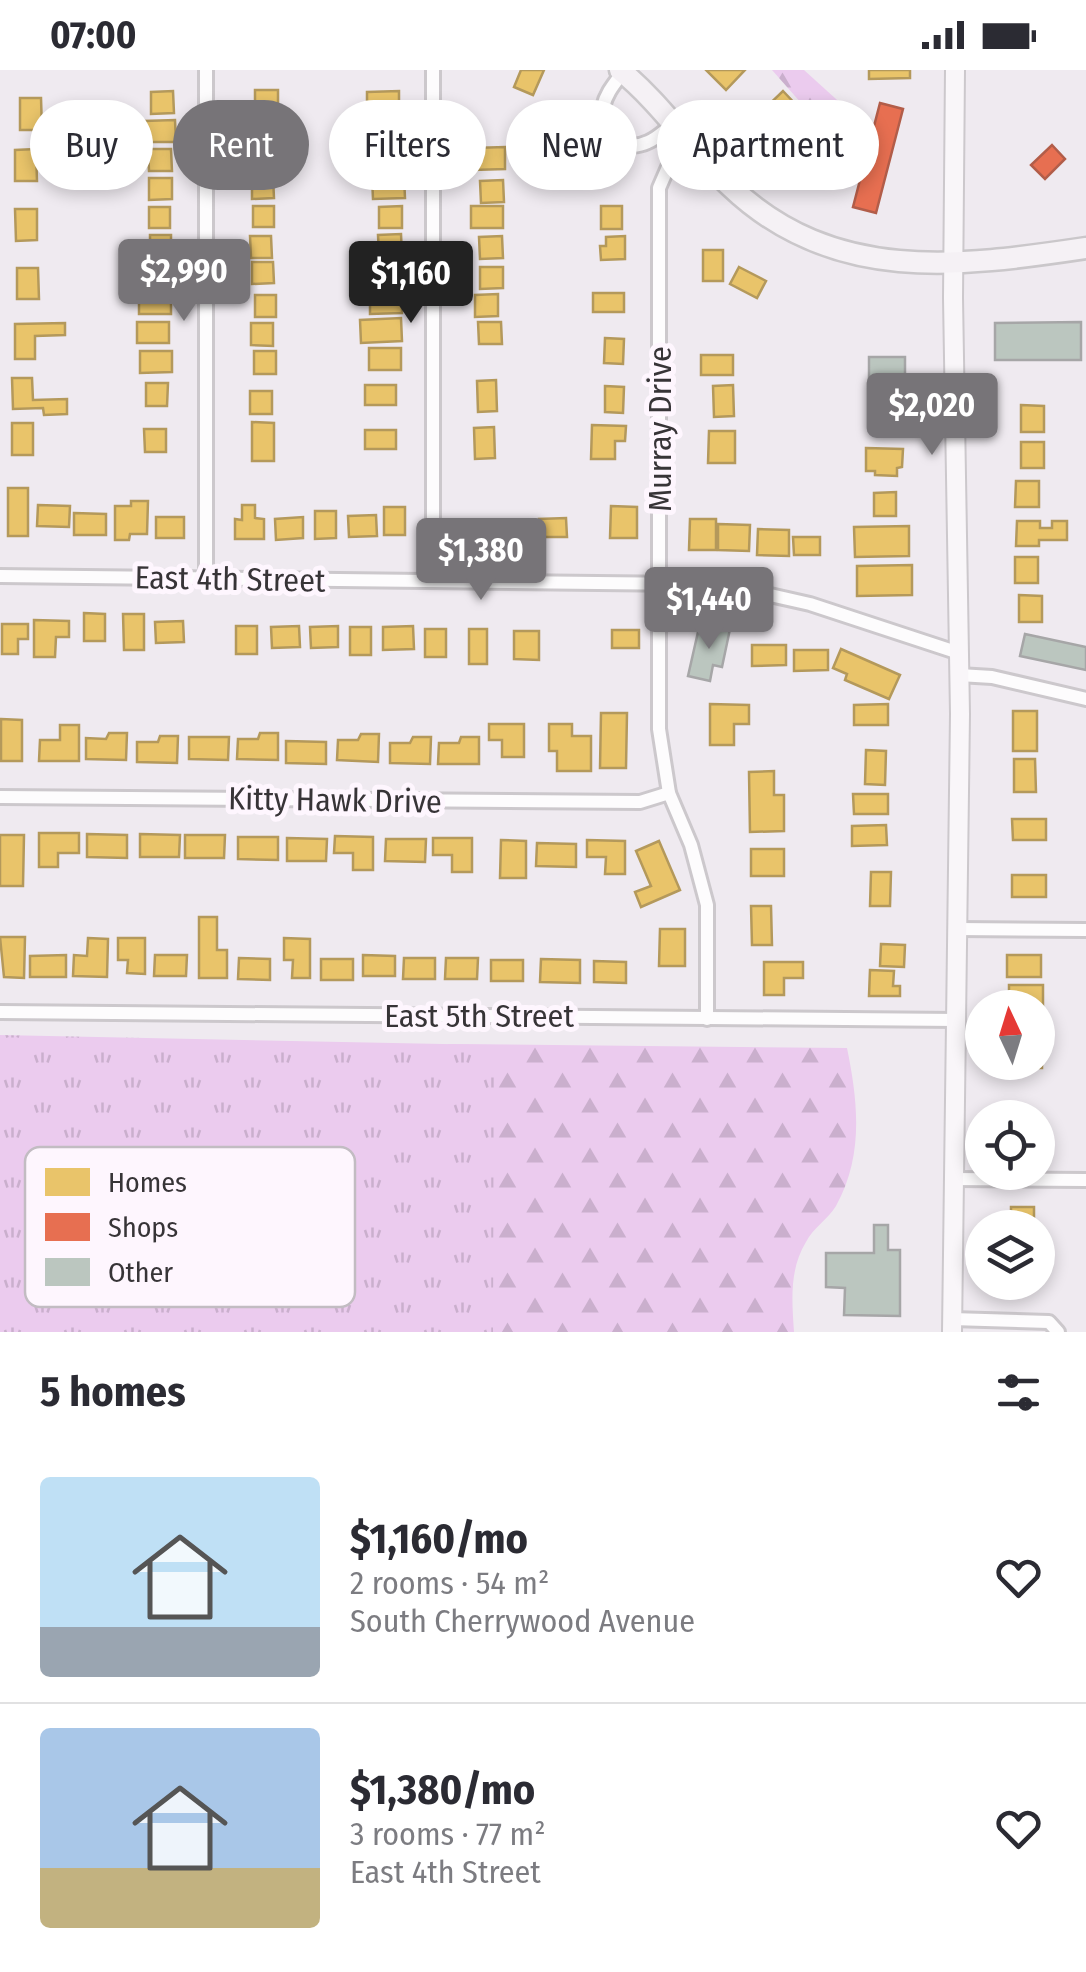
<!DOCTYPE html>
<meta charset="utf-8">
<style>
:root{--surface:#fff;--page:#f7f7f7;--text:#2b2b33;--muted:#7c7c81;--line:#e1e1e2;--accent:#777478}
body{margin:0;font-family:"Fira Sans Condensed",sans-serif;background:var(--page);color:var(--text);height:100vh;display:flex;flex-direction:column;font-size:38px;white-space:nowrap}
*{box-sizing:border-box;margin:0}
p{font-size:32px;color:var(--muted)}
.icon{flex:none;width:55px;height:55px;fill:none;stroke:currentColor;stroke-width:2;stroke-linecap:round;stroke-linejoin:round}
.map{position:relative;height:1262px;overflow:hidden}
.details{display:flex;flex-direction:column;background:var(--surface);flex:1}
.details>*{flex:none}
.hud{position:absolute;left:30px;top:30px;width:1028px;height:90px;display:flex;gap:20px}
.needle{width:65px;rotate:356deg}
.controls{position:absolute;left:965px;top:920px;display:grid;gap:20px}
.controls a{display:grid;place-items:center;width:90px;height:90px;border-radius:50%;background:var(--surface);box-shadow:0 5px 15px #0003;font-size:50px}
.price{position:absolute;translate:-50% -85px;padding:0 22px;border-radius:10px;background:var(--accent);color:#fff;font-size:32px;line-height:65px;filter:drop-shadow(0 2px 5px #0008)}
.price::after{content:'';position:absolute;left:50%;top:60px;width:30px;height:22px;margin-left:-15px;background:inherit;clip-path:polygon(0 0,100% 0,50% 100%)}
.price.active{background:#222;color:#fff}
ul{padding:0;list-style:none}
li{display:flex;align-items:center;gap:30px;height:250px;padding:0 40px}
li+li{border-top:2px solid var(--line)}
li span{display:grid;place-items:center;flex:none;width:280px;height:200px;border-radius:10px;color:#555}
li>.icon{margin-inline-start:auto}
span .icon{width:120px;height:120px;fill:#fffc;stroke-width:1}
li b{font-size:42px}
h2{display:flex;justify-content:space-between;align-items:center;height:120px;padding:0 40px;font-size:42px}
.tag{padding:0 35px;border-radius:45px;background:var(--surface);box-shadow:0 5px 15px #0003;font-size:35px;line-height:90px}
.tag.active{background:var(--accent);color:#fff}
.status{display:flex;justify-content:space-between;align-items:center;height:70px;padding:0 50px;background:var(--surface);direction:ltr}
.status svg{height:28px;fill:currentColor}
.map>svg:first-child{display:block}
.forest{fill:url(#forest-firs)}
.park{fill:url(#park-tufts)}
.homes{fill:#e9c46a;stroke:#b4995b;stroke-width:2.5}
.shops{fill:#e76f51;stroke:#b25d49;stroke-width:2.5}
.building{fill:#bbc6bf;stroke:#a6a6a7;stroke-width:2.5}
.lines{fill:none;stroke-linecap:round;stroke-linejoin:round}
.street-casing{stroke:#ccc8cc;stroke-width:18}
.secondary-casing{stroke:#ccc8cc;stroke-width:22}
.primary-casing{stroke:#cac7ca;stroke-width:25}
.street{stroke:#fdfcfd;stroke-width:12}
.secondary{stroke:#f9f6f9;stroke-width:18}
.primary{stroke:#f5f1f5;stroke-width:20}
.labels{text-anchor:middle;dominant-baseline:central;stroke-width:10;stroke-linejoin:round;paint-order:stroke}
.street-label{font-size:32px;fill:#373437;stroke:#fef6fe}
.key{fill:#fef6fe;stroke:#c2bcc2;stroke-width:2.5}
.key-label{font-size:28px;fill:#373437}
</style>
<div class="status"><b>07:00</b><svg viewBox="0 0 49 12"><path d="M0 12V9h3v3zM5 12V6h3v6zM10 12V3h3v9zM15 12V0h3v12zM26 1h20v11H26zM47 4h2v5h-2z"/></svg></div>
<div class="map">
<svg width="1086" height="1262" viewBox="0 0 1086 1262">
<defs>
<pattern id="forest-firs" width="22" height="20" patternUnits="userSpaceOnUse" patternTransform="scale(2.5)"><rect width="22" height="20" fill="#ebcbee"/><path d="M5 1l3.5 6h-7zM16 11l3.5 6h-7z" fill="#caafcd"/></pattern>
<pattern id="park-tufts" width="24" height="20" patternUnits="userSpaceOnUse" patternTransform="scale(2.5)"><rect width="24" height="20" fill="#ebcbee"/><path d="M3 7l-1-3M5 7V3M7 7l1-3M15 17l-1-3M17 17v-4M19 17l1-3" fill="none" stroke="#caafcd"/></pattern>
</defs>
<rect width="100%" height="100%" fill="#efeaf0"/>
<!-- forest -->
<g class="forest">
<polygon points="772,0 804,0 847,39 832,68"/>
<path d="M448,974L847,978C858,1031 864,1086 836,1136C828,1149 813,1158 806,1172C789,1200 792,1231 794,1262H432Z"/>
</g>
<!-- park -->
<polygon class="park" points="0,965 494,975 493,1262 0,1262"/>
<!-- homes -->
<g class="homes">
<polygon points="521,0 544,0 533,25 514,17"/>
<polygon points="706,0 745,0 726,20"/>
<polygon points="869,0 910,0 910,8 869,9"/>
<rect x="255" y="20" width="23" height="22"/>
<polygon points="173,21 174,43 151,44 151,22"/>
<polygon points="399,21 399,43 367,44 367,22"/>
<polygon points="783,21 817,57 790,83 756,47"/>
<polygon points="20,28 41,28 42,60 20,60"/>
<polygon points="175,50 176,72 144,72 144,51"/>
<polygon points="254,50 275,50 276,72 254,72"/>
<rect x="369" y="50" width="32" height="22"/>
<polygon points="505,77 505,99 473,100 473,78"/>
<polygon points="398,78 399,100 376,101 375,79"/>
<polygon points="36,79 37,111 15,111 15,80"/>
<polygon points="148,79 171,79 172,101 149,101"/>
<polygon points="276,79 276,101 255,101 255,80"/>
<polygon points="404,106 405,128 373,129 372,107"/>
<polygon points="252,107 273,107 274,128 252,129"/>
<polygon points="149,108 172,108 172,129 149,130"/>
<polygon points="503,110 504,132 481,133 480,111"/>
<rect x="253" y="136" width="21" height="21"/>
<polygon points="402,136 402,158 379,158 379,137"/>
<rect x="471" y="136" width="32" height="22"/>
<rect x="601" y="136" width="21" height="23"/>
<rect x="149" y="137" width="21" height="21"/>
<polygon points="15,139 37,139 37,170 16,171"/>
<polygon points="401,164 402,186 379,186 378,165"/>
<rect x="150" y="165" width="21" height="22"/>
<polygon points="250,166 271,166 272,188 251,188"/>
<polygon points="502,166 503,188 480,189 479,167"/>
<polygon points="625,166 625,189 601,190 600,176 606,176 606,167"/>
<rect x="703" y="180" width="20" height="31"/>
<polygon points="252,192 273,192 274,213 252,214"/>
<polygon points="169,193 169,215 137,215 137,194"/>
<polygon points="399,193 400,215 377,215 377,194"/>
<polygon points="480,197 503,197 503,218 480,219"/>
<polygon points="739,197 766,211 757,228 730,214"/>
<polygon points="17,198 38,198 39,229 17,229"/>
<rect x="139" y="223" width="32" height="21"/>
<rect x="593" y="223" width="31" height="19"/>
<polygon points="370,224 402,224 402,243 370,244"/>
<polygon points="498,224 498,246 475,247 475,225"/>
<rect x="255" y="225" width="21" height="22"/>
<polygon points="401,248 402,271 361,273 360,250"/>
<rect x="137" y="252" width="32" height="21"/>
<polygon points="478,252 501,252 502,274 479,274"/>
<polygon points="65,253 65,265 35,266 35,289 15,289 15,254"/>
<polygon points="251,253 273,253 273,276 251,275"/>
<polygon points="605,268 624,269 623,294 604,293"/>
<rect x="369" y="278" width="32" height="22"/>
<polygon points="140,281 172,281 172,302 140,303"/>
<rect x="254" y="281" width="22" height="23"/>
<rect x="701" y="285" width="32" height="20"/>
<polygon points="12,308 32,308 33,330 67,329 67,344 44,345 43,338 13,339"/>
<polygon points="496,310 497,341 478,342 477,311"/>
<polygon points="146,313 168,313 167,336 146,336"/>
<rect x="365" y="315" width="31" height="20"/>
<polygon points="733,315 734,346 714,347 713,316"/>
<polygon points="605,316 624,317 623,343 605,342"/>
<rect x="250" y="321" width="22" height="23"/>
<polygon points="1021,335 1044,336 1044,362 1021,362"/>
<polygon points="252,352 274,353 274,391 252,391"/>
<rect x="12" y="353" width="21" height="32"/>
<polygon points="592,355 626,356 625,371 615,371 615,389 591,389"/>
<polygon points="494,357 495,388 475,389 474,358"/>
<polygon points="144,359 166,359 166,382 145,382"/>
<rect x="365" y="360" width="31" height="19"/>
<polygon points="709,361 735,361 735,393 708,393"/>
<rect x="1021" y="372" width="23" height="26"/>
<polygon points="866,378 903,379 902,397 897,398 897,406 875,405 875,401 866,401"/>
<polygon points="1016,411 1039,411 1039,437 1015,437"/>
<rect x="8" y="418" width="20" height="48"/>
<polygon points="896,422 896,446 874,446 874,423"/>
<polygon points="131,431 148,431 147,464 130,464 129,470 115,470 115,436 131,436"/>
<polygon points="38,435 70,436 69,457 37,456"/>
<polygon points="242,435 255,435 255,448 264,449 264,469 235,469 235,449 242,450"/>
<polygon points="611,436 637,437 637,468 610,468"/>
<rect x="384" y="437" width="21" height="28"/>
<polygon points="315,441 336,441 336,468 315,469"/>
<polygon points="74,443 106,444 106,465 74,465"/>
<polygon points="376,445 377,466 349,467 348,446"/>
<rect x="156" y="447" width="28" height="21"/>
<polygon points="303,447 303,468 276,470 275,449"/>
<polygon points="566,448 567,467 540,467 539,449"/>
<polygon points="690,449 716,449 716,480 689,480"/>
<polygon points="1017,451 1040,451 1040,458 1052,458 1052,451 1067,451 1067,470 1039,470 1039,476 1016,476"/>
<polygon points="718,454 750,455 749,481 718,480"/>
<polygon points="909,456 909,486 855,487 854,457"/>
<polygon points="758,459 789,460 789,486 757,485"/>
<polygon points="793,467 820,467 820,485 794,485"/>
<rect x="1015" y="487" width="23" height="26"/>
<polygon points="912,495 912,525 857,526 857,496"/>
<polygon points="1019,525 1042,526 1042,552 1019,552"/>
<polygon points="84,543 105,544 105,571 84,571"/>
<polygon points="123,544 144,544 144,580 124,580"/>
<polygon points="34,550 69,551 69,567 56,567 55,587 34,587"/>
<polygon points="183,551 184,572 156,573 155,552"/>
<polygon points="2,554 28,554 28,569 18,569 18,584 2,584"/>
<rect x="236" y="556" width="21" height="28"/>
<polygon points="299,556 300,577 272,578 271,557"/>
<polygon points="338,556 338,577 311,578 310,557"/>
<polygon points="413,556 414,579 383,580 383,557"/>
<rect x="350" y="557" width="21" height="28"/>
<rect x="425" y="559" width="21" height="28"/>
<rect x="469" y="559" width="18" height="35"/>
<rect x="612" y="560" width="27" height="18"/>
<polygon points="514,561 539,561 539,590 514,589"/>
<polygon points="752,575 786,575 786,595 752,596"/>
<polygon points="841,579 900,605 889,629 845,610 847,604 833,598"/>
<polygon points="794,580 828,580 828,600 794,601"/>
<polygon points="710,634 749,635 749,654 734,654 734,675 710,675"/>
<polygon points="888,634 888,655 854,655 854,635"/>
<rect x="1013" y="641" width="24" height="40"/>
<polygon points="601,643 627,643 626,698 600,698"/>
<polygon points="1,649 22,650 22,691 1,691"/>
<polygon points="489,654 524,654 524,687 502,687 502,670 489,670"/>
<polygon points="549,654 572,654 572,666 591,666 591,701 557,701 557,681 549,681"/>
<polygon points="60,655 79,655 79,691 39,691 40,670 60,670"/>
<polygon points="109,663 127,663 126,690 86,689 86,668 106,669"/>
<polygon points="260,663 278,663 278,690 237,689 238,669 258,669"/>
<polygon points="361,664 379,664 378,692 337,690 338,670 358,670"/>
<polygon points="160,666 178,666 177,693 137,692 137,672 158,672"/>
<polygon points="189,667 229,667 228,690 189,689"/>
<polygon points="413,667 431,667 430,694 390,693 390,673 410,673"/>
<polygon points="461,667 479,667 479,694 438,694 439,673 459,673"/>
<polygon points="286,671 326,672 326,694 286,693"/>
<polygon points="866,680 886,681 885,715 865,714"/>
<polygon points="1014,689 1035,689 1036,722 1014,722"/>
<polygon points="774,701 774,725 784,725 784,761 750,762 749,702"/>
<polygon points="853,724 888,724 888,744 854,744"/>
<polygon points="1012,749 1046,749 1046,770 1013,770"/>
<polygon points="886,755 887,775 852,776 852,756"/>
<polygon points="39,763 79,763 79,783 58,783 58,797 39,797"/>
<polygon points="87,764 127,765 127,788 87,787"/>
<polygon points="140,764 180,765 179,787 140,787"/>
<polygon points="0,765 24,765 23,816 0,816"/>
<polygon points="185,765 225,765 224,788 185,788"/>
<polygon points="335,766 373,767 373,800 353,800 353,783 334,783"/>
<polygon points="238,767 278,767 278,790 238,789"/>
<polygon points="287,768 327,769 326,791 287,791"/>
<polygon points="433,768 472,768 472,802 452,802 452,785 433,785"/>
<polygon points="386,769 426,769 425,792 385,791"/>
<polygon points="501,770 526,771 526,808 500,808"/>
<polygon points="587,770 625,771 625,804 605,804 606,787 587,787"/>
<polygon points="659,771 680,820 641,837 635,822 651,816 636,781"/>
<polygon points="537,773 576,774 576,797 536,796"/>
<rect x="751" y="779" width="33" height="27"/>
<polygon points="871,802 891,802 890,836 870,836"/>
<rect x="1012" y="805" width="34" height="22"/>
<polygon points="751,836 771,836 772,875 752,875"/>
<polygon points="199,847 217,847 217,880 227,880 227,908 199,908"/>
<polygon points="660,859 685,859 685,896 659,896"/>
<polygon points="0,867 25,867 24,908 4,907"/>
<polygon points="88,868 108,869 107,907 73,906 74,885 87,886"/>
<polygon points="118,868 145,868 145,904 127,903 128,890 118,890"/>
<polygon points="284,868 310,869 310,908 292,908 293,890 284,890"/>
<polygon points="881,874 905,875 904,897 880,896"/>
<polygon points="66,885 66,907 30,907 30,886"/>
<polygon points="155,885 187,885 186,906 154,906"/>
<polygon points="363,885 395,886 395,906 363,906"/>
<rect x="1007" y="885" width="34" height="22"/>
<polygon points="239,888 270,889 270,910 238,909"/>
<polygon points="404,888 435,888 435,909 403,909"/>
<polygon points="446,888 478,888 477,909 445,909"/>
<rect x="321" y="889" width="32" height="21"/>
<polygon points="541,889 580,890 580,913 540,912"/>
<rect x="491" y="890" width="32" height="21"/>
<polygon points="594,891 626,892 626,913 594,912"/>
<polygon points="764,892 803,892 803,908 784,908 784,925 764,925"/>
<polygon points="870,900 894,901 893,916 900,916 900,926 869,926"/>
<rect x="1009" y="915" width="34" height="22"/>
<polygon points="1038,976 1042,976 1042,998 1009,998 1009,992 1038,992"/>
<rect x="1011" y="1137" width="23" height="21"/>
</g>
<!-- shops -->
<g class="shops">
<polygon points="880,33 903,39 876,143 853,137"/>
<polygon points="1052,75 1065,89 1045,109 1031,95"/>
</g>
<!-- building -->
<g class="building">
<polygon points="1081,252 1081,290 995,290 995,253"/>
<rect x="869" y="287" width="36" height="50"/>
<polygon points="711,555 730,559 722,597 713,595 710,611 688,606 698,562 709,564"/>
<polygon points="1025,564 1086,577 1086,600 1020,586"/>
<polygon points="874,1155 888,1155 888,1180 900,1180 900,1246 844,1245 845,1218 826,1217 826,1183 874,1183"/>
</g>
<g class="lines">
<!-- street casing -->
<g class="street-casing">
<g id="street">
<polyline points="206,0 206,508"/>
<path d="M623,2C615,13 606,23 603,37C598,64 623,84 648,72C658,68 666,59 675,53"/>
<polyline points="689,70 672,88 659,118 659,659 669,723 691,775 707,835 707,949"/>
<polyline points="0,506 687,514 739,518 810,534 959,583"/>
<polyline points="433,511 433,0"/>
<polyline points="959,605 992,607 1086,629"/>
<polyline points="0,727 640,732 669,723"/>
<polyline points="957,859 1086,860"/>
<polyline points="0,942 957,950"/>
<polyline points="953,1109 1086,1110"/>
<polyline points="952,1249 1049,1252 1058,1262"/>
</g>
</g>
<!-- secondary casing -->
<g class="secondary-casing">
<polyline id="secondary" points="952,1262 960,644 953,228 955,0"/>
</g>
<!-- primary casing -->
<g class="primary-casing">
<path id="primary" d="M620,0C662,34 691,80 731,117C833,214 959,197 1086,178"/>
</g>
<!-- street -->
<use href="#street" class="street"/>
<!-- secondary -->
<use href="#secondary" class="secondary"/>
<!-- primary -->
<use href="#primary" class="primary"/>
</g>
<g class="labels">
<!-- street labels -->
<g class="street-label">
<text transform="translate(660 359) rotate(-90)">Murray Drive</text>
<text transform="translate(230 509) rotate(1)">East 4th Street</text>
<text transform="translate(335 730) rotate(1)">Kitty Hawk Drive</text>
<text x="479" y="946">East 5th Street</text>
</g>
</g>
<!-- legend -->
<rect x="25" y="1077" width="330" height="160" rx="15" class="key"/>
<rect x="45" y="1098" width="45" height="28" fill="#e9c46a"/>
<rect x="45" y="1143" width="45" height="28" fill="#e76f51"/>
<rect x="45" y="1188" width="45" height="28" fill="#bbc6bf"/>
<g class="key-label">
<text x="108" y="1122">Homes</text>
<text x="108" y="1167">Shops</text>
<text x="108" y="1212">Other</text>
</g>
</svg>
<div class="controls">
<a><svg class="needle" viewBox="-14 -14 28 28"><path d="M0-13l5 13h-10z" fill="#e53935"/><path d="M0 13l5-13h-10z" fill="#7c7c81"/></svg></a>
<a><svg class="icon" aria-label="locate" viewBox="0 0 24 24"><circle cx="12" cy="12" r="6"/><path d="M12 2v4M12 18v4M2 12h4M18 12h4"/></svg></a>
<a><svg class="icon" aria-label="layers" viewBox="0 0 24 24"><path d="M12 4l9 5-9 5-9-5zM3 14l9 5 9-5"/></svg></a>
</div>
<b class="price" style="left:184px;top:254px">$2,990</b>
<b class="price active" style="left:411px;top:256px">$1,160</b>
<b class="price" style="left:932px;top:388px">$2,020</b>
<b class="price" style="left:481px;top:533px">$1,380</b>
<b class="price" style="left:709px;top:582px">$1,440</b>
<div class="hud">
<a class="tag">Buy</a>
<a class="tag active">Rent</a>
<a class="tag">Filters</a>
<a class="tag">New</a>
<a class="tag">Apartment</a>
</div>
</div>
<section class="details">
<h2>5 homes<svg class="icon" aria-label="filters" viewBox="0 0 24 24"><path d="M4 7h16M4 17h16"/><circle cx="9" cy="7" r="2"/><circle cx="15" cy="17" r="2"/></svg></h2>
<ul>
<li><span style="background:linear-gradient(#bfe0f5 75%,#9aa5b1 0)"><svg class="icon" aria-label="home" viewBox="0 0 24 24"><path d="M3 11l9-7 9 7M6 9v11h12V9"/></svg></span><div><b>$1,160/mo</b><p>2 rooms · 54 m²</p><p>South Cherrywood Avenue</p></div><svg class="icon" aria-label="heart" viewBox="0 0 24 24"><path d="M12 20l-8-8c-3-5 5-10 8-4 3-6 11-1 8 4z"/></svg></li>
<li><span style="background:linear-gradient(#a9c7e8 70%,#c2b280 0)"><svg class="icon" aria-label="home" viewBox="0 0 24 24"><path d="M3 11l9-7 9 7M6 9v11h12V9"/></svg></span><div><b>$1,380/mo</b><p>3 rooms · 77 m²</p><p>East 4th Street</p></div><svg class="icon" aria-label="heart" viewBox="0 0 24 24"><path d="M12 20l-8-8c-3-5 5-10 8-4 3-6 11-1 8 4z"/></svg></li>
</ul>
</section>
